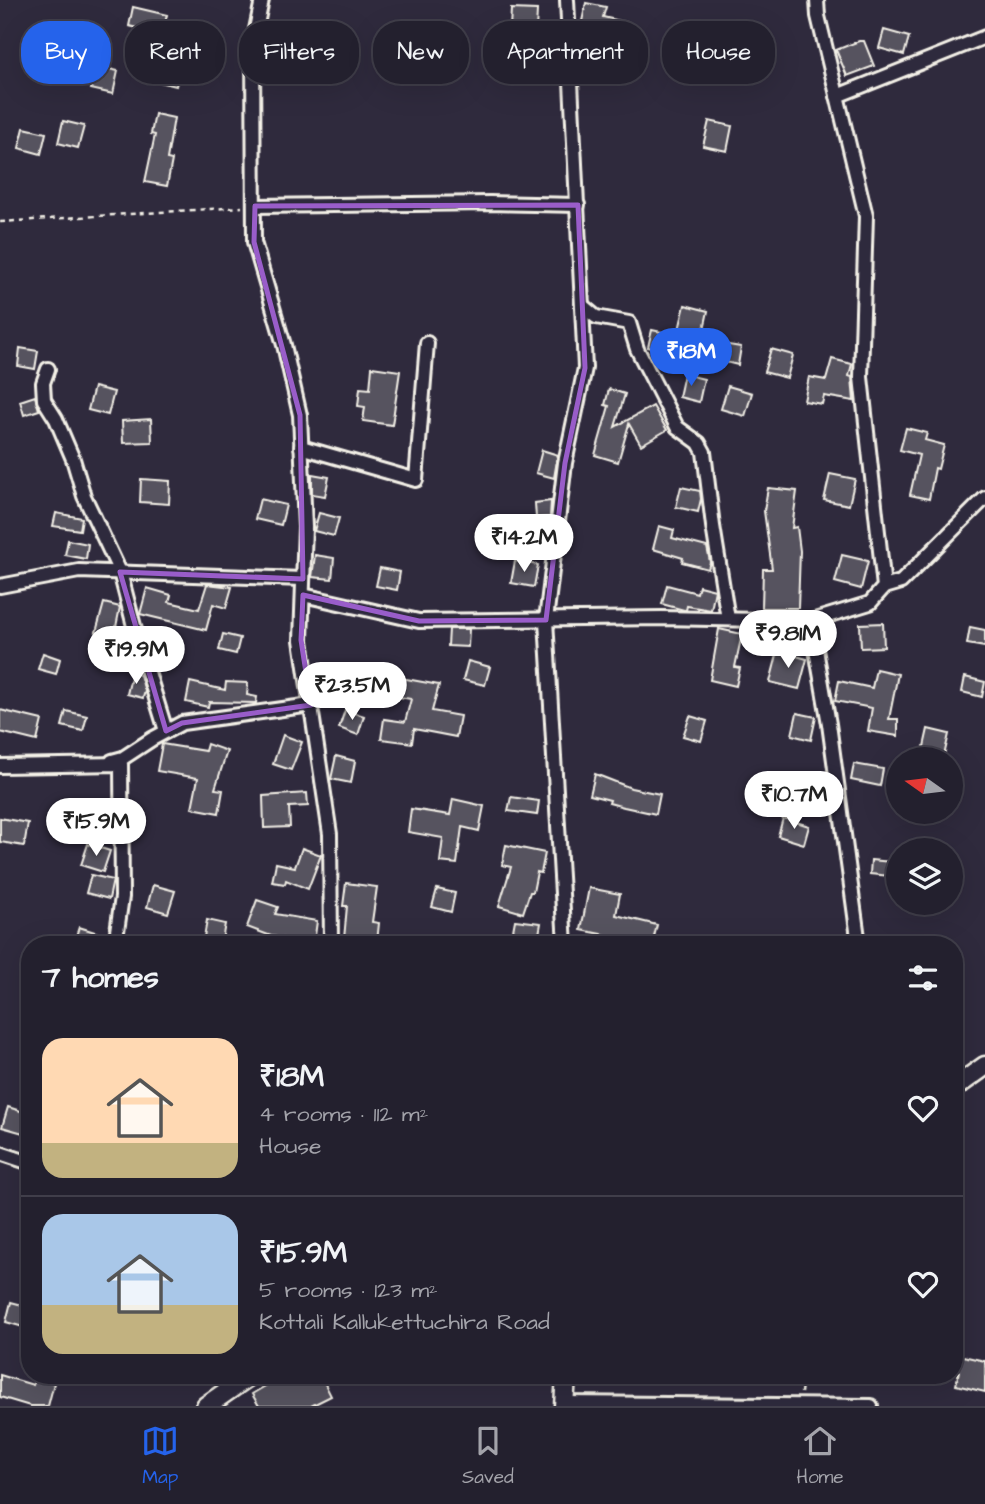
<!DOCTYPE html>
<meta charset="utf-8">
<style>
:root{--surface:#23202e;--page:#2b2836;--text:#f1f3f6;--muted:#a3a3aa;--line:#403e4a;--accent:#2563eb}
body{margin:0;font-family:"Architects Daughter",sans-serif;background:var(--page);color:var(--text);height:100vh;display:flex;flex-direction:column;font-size:26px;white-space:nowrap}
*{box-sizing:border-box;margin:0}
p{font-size:23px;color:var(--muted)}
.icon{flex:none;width:38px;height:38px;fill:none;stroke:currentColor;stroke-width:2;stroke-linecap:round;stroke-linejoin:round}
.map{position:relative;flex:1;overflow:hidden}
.details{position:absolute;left:21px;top:936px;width:942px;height:448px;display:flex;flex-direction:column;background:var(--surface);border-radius:28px;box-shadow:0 7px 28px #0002,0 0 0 2px var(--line)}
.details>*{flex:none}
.hud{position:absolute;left:21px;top:21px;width:943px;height:63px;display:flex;gap:14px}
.needle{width:46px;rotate:284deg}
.buttons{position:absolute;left:886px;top:747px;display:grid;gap:14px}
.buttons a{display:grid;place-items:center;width:77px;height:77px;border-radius:50%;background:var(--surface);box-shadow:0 7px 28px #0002,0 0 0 2px var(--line);font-size:35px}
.price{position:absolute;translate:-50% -60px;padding:0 16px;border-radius:24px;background:#fff;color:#222;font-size:23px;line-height:46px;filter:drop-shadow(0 2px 4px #0008)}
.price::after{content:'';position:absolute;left:50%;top:42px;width:21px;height:16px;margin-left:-10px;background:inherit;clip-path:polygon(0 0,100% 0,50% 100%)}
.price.active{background:var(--accent);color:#fff}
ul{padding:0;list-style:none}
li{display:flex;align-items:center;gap:21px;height:175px;padding:0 21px}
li+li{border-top:2px solid var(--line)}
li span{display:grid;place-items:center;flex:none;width:196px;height:140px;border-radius:21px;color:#555}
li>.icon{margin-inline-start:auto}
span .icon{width:84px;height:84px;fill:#fffc;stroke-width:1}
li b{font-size:30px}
h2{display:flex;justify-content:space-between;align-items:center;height:84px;padding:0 21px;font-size:30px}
.chip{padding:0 24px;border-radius:28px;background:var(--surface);box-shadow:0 7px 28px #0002,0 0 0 2px var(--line);font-size:24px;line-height:63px}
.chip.active{background:var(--accent);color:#fff}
.menu{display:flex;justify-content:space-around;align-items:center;height:98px;border-top:2px solid var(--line);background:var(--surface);font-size:19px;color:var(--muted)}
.menu a{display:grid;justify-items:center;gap:4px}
.menu .active{color:var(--accent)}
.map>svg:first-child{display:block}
.building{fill:#56525f;stroke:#f4f1e8;stroke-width:2}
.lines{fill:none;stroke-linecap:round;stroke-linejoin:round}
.minor-casing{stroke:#f4f1e8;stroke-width:18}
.secondary-casing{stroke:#f4f1e8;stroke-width:23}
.path{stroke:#f4f1e8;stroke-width:2.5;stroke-dasharray:5 5;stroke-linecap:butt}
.minor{stroke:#2f2a3d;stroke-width:12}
.secondary{stroke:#2f2a3d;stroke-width:18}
.marked{fill:none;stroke:#995dc9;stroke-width:5;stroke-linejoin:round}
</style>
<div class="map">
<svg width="985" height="1406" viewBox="0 0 985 1406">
<rect width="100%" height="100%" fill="#2f2a3d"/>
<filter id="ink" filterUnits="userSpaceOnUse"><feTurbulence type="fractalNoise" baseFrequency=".0143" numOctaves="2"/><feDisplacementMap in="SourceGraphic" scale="14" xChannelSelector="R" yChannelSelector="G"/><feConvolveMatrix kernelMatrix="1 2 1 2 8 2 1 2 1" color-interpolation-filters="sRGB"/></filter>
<g filter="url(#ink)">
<!-- building -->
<g class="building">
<polygon points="586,3 606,7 603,17 629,23 624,43 608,39 609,32 581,26"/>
<polygon points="133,7 167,15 162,34 129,26"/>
<polygon points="511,9 537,10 536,30 510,29"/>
<polygon points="884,30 909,37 904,55 879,48"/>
<polygon points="66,39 85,42 79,69 61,65"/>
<polygon points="859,41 864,41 874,66 847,76 836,50"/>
<polygon points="158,57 181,63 176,86 152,80"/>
<polygon points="545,60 560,62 557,81 543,79"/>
<polygon points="96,66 118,71 113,94 91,89"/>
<polygon points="155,114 174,118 167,159 172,160 167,186 145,182 155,135 151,134"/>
<polygon points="63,121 84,126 78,148 58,143"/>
<polygon points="709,121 732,126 727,151 703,146"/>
<polygon points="24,128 46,133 41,154 19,148"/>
<polygon points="685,305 708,311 701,343 677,338"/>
<polygon points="652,330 671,334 667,352 648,347"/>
<polygon points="716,343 741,347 738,365 713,359"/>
<polygon points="20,348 38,351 35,369 18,366"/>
<polygon points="771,349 793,355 787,378 764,372"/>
<polygon points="832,359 852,364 849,376 852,377 854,401 824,396 822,404 804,401 809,377 826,380"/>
<polygon points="372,367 400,371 392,425 363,421 365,407 358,406 360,388 370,389"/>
<polygon points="684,374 704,379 699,402 679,397"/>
<polygon points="728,386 752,393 745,416 721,409"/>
<polygon points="94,387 114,392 108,415 88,410"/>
<polygon points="609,389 625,394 615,427 653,406 667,430 641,445 629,424 618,462 595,455 609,406 605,405"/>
<polygon points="35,396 39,410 24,415 20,401"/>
<polygon points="151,419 152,442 123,443 122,421"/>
<polygon points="906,428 927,433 925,440 944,445 938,469 935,468 929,499 910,495 919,455 900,450"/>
<polygon points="542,450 558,455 554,478 536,473"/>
<polygon points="312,474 329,477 325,496 312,494"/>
<polygon points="830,474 855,479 849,505 824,500"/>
<polygon points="141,479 170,481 169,504 140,502"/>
<polygon points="681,487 700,491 701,499 698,512 676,507"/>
<polygon points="768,488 797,491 792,528 797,527 800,551 798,608 762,608 763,569 772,569 764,511"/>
<polygon points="260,499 286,505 281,525 255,519"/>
<polygon points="551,501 550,517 536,518 535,503"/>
<polygon points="56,513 82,518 80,530 53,526"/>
<polygon points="319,513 339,518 334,536 314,531"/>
<polygon points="659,526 674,530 672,538 707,547 710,562 708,569 682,562 683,558 653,549"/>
<polygon points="68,540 88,544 86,559 65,555"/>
<polygon points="315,555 334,558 332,579 312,577"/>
<polygon points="842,555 868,561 861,589 835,582"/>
<polygon points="515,561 538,565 534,587 511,583"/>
<polygon points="380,568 400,572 397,590 376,586"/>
<polygon points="207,584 232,587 226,608 213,604 206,630 140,614 147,588 171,595 169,602 199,609"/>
<polygon points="667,585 697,593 699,586 715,590 711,610 687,606 686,610 684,610 662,604"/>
<polygon points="104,603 120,607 114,637 96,632"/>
<polygon points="883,623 884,647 861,648 860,624"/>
<polygon points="970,627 985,630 985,647 967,644"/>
<polygon points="449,629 469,629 468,647 448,646"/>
<polygon points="719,629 742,634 735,667 740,668 736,686 710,680"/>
<polygon points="223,634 240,638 236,654 219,650"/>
<polygon points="778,651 807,659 799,689 770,682"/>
<polygon points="43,653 60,659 56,674 38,669"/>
<polygon points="468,661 490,667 485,685 463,680"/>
<polygon points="876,669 898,674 889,719 898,719 898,736 868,731 872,708 835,701 839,681 872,688"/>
<polygon points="132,673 140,675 145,691 143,698 127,694"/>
<polygon points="390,676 439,685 432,711 460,716 456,737 414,729 412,743 381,739 384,719 405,722 411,699 387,695"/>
<polygon points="965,677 985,682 982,697 962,692"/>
<polygon points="190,682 225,690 226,682 248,683 247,695 257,697 256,703 209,702 208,707 186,702"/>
<polygon points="0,710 42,720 37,741 0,732"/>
<polygon points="345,710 364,716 358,735 339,728"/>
<polygon points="66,711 87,716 83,731 62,726"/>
<polygon points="797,713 816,717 811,740 792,735"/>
<polygon points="690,716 707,721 701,741 683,736"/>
<polygon points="928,729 949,734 943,760 921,760"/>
<polygon points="283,735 302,742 291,770 273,764"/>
<polygon points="162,744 205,751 207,744 227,751 215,789 223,790 219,813 192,808 198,778 157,771"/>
<polygon points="336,756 355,761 351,783 331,779"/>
<polygon points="854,764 883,769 880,786 851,780"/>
<polygon points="595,774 631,788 660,794 656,814 624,807 609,803 610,800 590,795"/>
<polygon points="307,793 308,806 289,807 290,827 264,828 263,796"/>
<polygon points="511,797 539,801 537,815 508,811"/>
<polygon points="453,799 484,806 479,831 462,827 457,864 440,862 443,838 408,832 411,809 450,815"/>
<polygon points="0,818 28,823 24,846 0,842"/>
<polygon points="783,818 809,826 804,844 778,836"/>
<polygon points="88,844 110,851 103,872 81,865"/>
<polygon points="506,845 545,853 541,873 537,872 533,892 530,892 523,913 499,906 511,867 502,865"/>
<polygon points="302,848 321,855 308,889 286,880 285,884 272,882 276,863 295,867"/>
<polygon points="871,860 891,862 890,876 870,874"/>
<polygon points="91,875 113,880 109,899 86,893"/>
<polygon points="346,883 377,887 372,922 379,923 377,942 344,939 347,906 343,906"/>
<polygon points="153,885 175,891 168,913 147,907"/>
<polygon points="589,888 620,894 616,915 657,925 652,945 630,945 631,940 581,930"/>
<polygon points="437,889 455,893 451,912 432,907"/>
<polygon points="257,900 278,907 275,914 317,921 314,943 271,936 247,927"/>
<polygon points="207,920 225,924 221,945 203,943"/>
<polygon points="515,920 541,923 538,940 512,936"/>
<polygon points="79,927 104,935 100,945 73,945"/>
<polygon points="8,1107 30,1114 30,1135 2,1127"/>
<polygon points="11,1302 30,1307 30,1329 6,1322"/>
<polygon points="954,1354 985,1361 985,1392 956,1385 959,1371 954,1370"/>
<polygon points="0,1375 33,1385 35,1378 54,1383 48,1406 30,1406 0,1397"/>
<polygon points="282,1376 321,1376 331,1396 311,1406 259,1406 252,1394"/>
</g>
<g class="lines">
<!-- minor casing -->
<g class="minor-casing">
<g id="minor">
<polyline points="262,0 253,44 254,242 284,345 300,415 305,527 301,640 330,834 331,945"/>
<polyline points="817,0 818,16 866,216 861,377 884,587 870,603 811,621 829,724 859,945"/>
<polyline points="837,96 985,37"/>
<polyline points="255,206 490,203 578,205"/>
<polyline points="583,306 596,317 629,323 637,349 677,427 699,443 704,452 713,526 728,619"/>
<polyline points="48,369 43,383 44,400 56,419 73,459 84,496 120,572 135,630 166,731"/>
<polyline points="301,447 416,480 427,343"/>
<polyline points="0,586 79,571 303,579"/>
<polyline points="884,587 901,582 985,498"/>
<polyline points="303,595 419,621 662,618 811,621"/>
<polyline points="112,761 123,758 152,739 182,723 311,705"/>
<polyline points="0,766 121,764 122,897 115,945"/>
<polyline points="565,945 546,620 565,463 585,368 567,0"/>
<polyline points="0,1153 30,1163"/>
<polyline points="564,1403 871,1406"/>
</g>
</g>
<!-- secondary casing -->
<g class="secondary-casing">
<g id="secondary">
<polyline points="954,1088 985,1066"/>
<polyline points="206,1406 249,1376"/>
<polyline points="564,1406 566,1376"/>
</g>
</g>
<!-- path -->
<g class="path">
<polyline points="0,222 242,207"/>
<polyline points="801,1393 803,1376"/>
</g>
<!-- minor -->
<use href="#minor" class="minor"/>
<!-- secondary -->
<use href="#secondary" class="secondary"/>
</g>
</g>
<!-- marked area -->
<path class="marked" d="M578,205L585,368L565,463L546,620L419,621L303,595L301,640L311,705L182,723L166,731L120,572L303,579L300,415L254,242L255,206Z"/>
</svg>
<div class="buttons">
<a><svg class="needle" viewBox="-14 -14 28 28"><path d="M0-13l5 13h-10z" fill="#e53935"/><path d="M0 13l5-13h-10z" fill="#a3a3aa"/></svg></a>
<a><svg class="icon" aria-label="layers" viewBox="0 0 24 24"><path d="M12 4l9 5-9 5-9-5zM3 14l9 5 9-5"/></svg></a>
</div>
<b class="price active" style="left:691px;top:388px">₹18M</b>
<b class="price" style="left:524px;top:574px">₹14.2M</b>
<b class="price" style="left:788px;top:670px">₹9.81M</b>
<b class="price" style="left:136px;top:686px">₹19.9M</b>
<b class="price" style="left:352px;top:722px">₹23.5M</b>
<b class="price" style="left:794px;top:831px">₹10.7M</b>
<b class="price" style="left:96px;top:858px">₹15.9M</b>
<div class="hud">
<a class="chip active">Buy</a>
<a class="chip">Rent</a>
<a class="chip">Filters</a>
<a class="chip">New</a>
<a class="chip">Apartment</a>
<a class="chip">House</a>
</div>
<section class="details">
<h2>7 homes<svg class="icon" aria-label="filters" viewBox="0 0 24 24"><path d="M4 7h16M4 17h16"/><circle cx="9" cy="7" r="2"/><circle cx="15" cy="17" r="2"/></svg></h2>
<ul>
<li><span style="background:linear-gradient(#ffd9b3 75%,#c2b280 0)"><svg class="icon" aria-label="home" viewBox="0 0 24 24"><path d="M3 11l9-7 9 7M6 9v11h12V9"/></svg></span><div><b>₹18M</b><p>4 rooms · 112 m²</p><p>House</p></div><svg class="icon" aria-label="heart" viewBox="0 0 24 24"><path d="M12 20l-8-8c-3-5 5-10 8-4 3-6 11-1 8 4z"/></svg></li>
<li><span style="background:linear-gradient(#a9c7e8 65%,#c2b280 0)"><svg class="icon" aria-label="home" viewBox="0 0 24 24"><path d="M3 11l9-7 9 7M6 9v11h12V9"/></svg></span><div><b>₹15.9M</b><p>5 rooms · 123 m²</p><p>Kottali Kallukettuchira Road</p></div><svg class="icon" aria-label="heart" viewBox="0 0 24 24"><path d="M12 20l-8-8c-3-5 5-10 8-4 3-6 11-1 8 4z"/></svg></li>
</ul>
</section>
</div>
<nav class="menu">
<a class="active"><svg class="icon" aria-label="map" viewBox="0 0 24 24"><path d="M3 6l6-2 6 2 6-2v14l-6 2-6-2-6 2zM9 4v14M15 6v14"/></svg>Map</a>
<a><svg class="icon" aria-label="saved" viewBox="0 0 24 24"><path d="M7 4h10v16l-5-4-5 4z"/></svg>Saved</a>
<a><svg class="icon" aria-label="home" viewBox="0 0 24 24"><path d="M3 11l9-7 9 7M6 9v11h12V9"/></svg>Home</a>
</nav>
